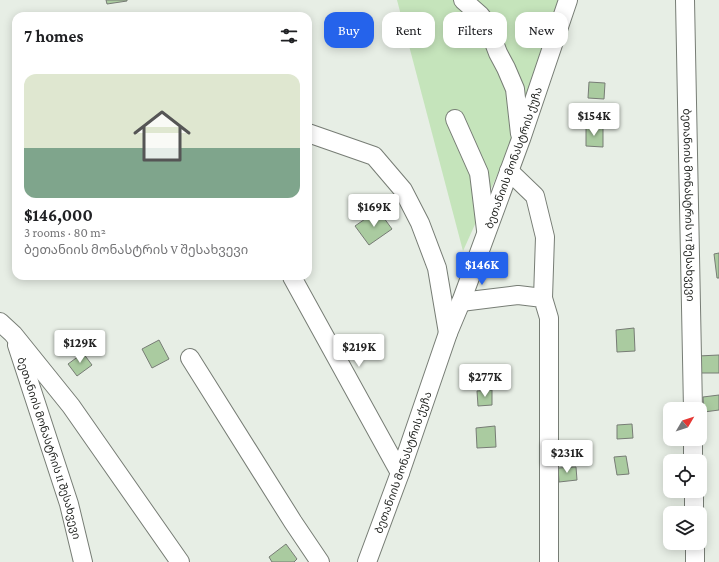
<!DOCTYPE html>
<meta charset="utf-8">
<style>
:root{--surface:#fff;--page:#f6f6f6;--text:#202124;--muted:#757577;--accent:#2563eb}
body{margin:0;font-family:"Crimson Pro","Noto Sans Georgian",serif;background:var(--page);color:var(--text);height:100vh;display:flex;flex-direction:column;font-size:15px;white-space:nowrap}
*{box-sizing:border-box;margin:0}
p{font-size:13px;color:var(--muted)}
.icon{flex:none;width:22px;height:22px;fill:none;stroke:currentColor;stroke-width:2;stroke-linecap:round;stroke-linejoin:round}
.map{position:relative;flex:1;overflow:hidden}
.panel{position:absolute;left:12px;top:12px;width:300px;height:268px;display:flex;flex-direction:column;background:var(--surface);border-radius:12px;box-shadow:0 2px 10px #0003}
.panel>*{flex:none}
.guide{position:absolute;left:324px;top:12px;width:335px;height:36px;display:flex;gap:8px}
.needle{width:26px;rotate:51deg}
.buttons{position:absolute;left:663px;top:402px;display:grid;gap:8px}
.buttons a{display:grid;place-items:center;width:44px;height:44px;border-radius:8px;background:var(--surface);box-shadow:0 2px 10px #0003;font-size:20px}
.price{position:absolute;translate:-50% -34px;padding:0 9px;border-radius:4px;background:#fff;color:#222;font-size:13px;line-height:26px;filter:drop-shadow(0 1px 2px #0008)}
.price::after{content:'';position:absolute;left:50%;top:24px;width:12px;height:9px;margin-left:-6px;background:inherit;clip-path:polygon(0 0,100% 0,50% 100%)}
.price.selected{background:var(--accent);color:#fff}
ul{padding:0;list-style:none}
li{display:grid;align-content:center;gap:8px;height:212px;padding:0 12px}
li span{display:grid;place-items:center;height:124px;border-radius:12px;color:#555}
li>.icon{margin-inline-start:auto}
span .icon{width:72px;height:72px;fill:#fffc;stroke-width:1}
li b{font-size:17px}
h2{display:flex;justify-content:space-between;align-items:center;height:48px;padding:0 12px;font-size:17px}
.chip{padding:0 14px;border-radius:12px;background:var(--surface);box-shadow:0 2px 10px #0003;font-size:14px;line-height:36px}
.chip.selected{background:var(--accent);color:#fff}
.map>svg:first-child{display:block}
.green{fill:#c5e4bb}
.building{fill:#aacba0;stroke:#777c75}
.lines{fill:none;stroke-linecap:round;stroke-linejoin:round}
.minor-casing{stroke:#777d75;stroke-width:20}
.minor{stroke:#fff;stroke-width:18}
.labels{text-anchor:middle;dominant-baseline:central;stroke-width:4;stroke-linejoin:round;paint-order:stroke}
.street-label{font-size:11px;fill:#252724;stroke:#e7eee5}
</style>
<div class="map">
<svg width="719" height="562" viewBox="0 0 719 562">
<rect width="100%" height="100%" fill="#e7eee5"/>
<!-- green -->
<polygon class="green" points="397,0 576,0 463,251"/>
<!-- building -->
<g class="building">
<polygon points="106,0 127,0 127,1 107,4"/>
<polygon points="589,82 605,83 604,99 588,98"/>
<polygon points="586,127 603,128 603,147 586,146"/>
<polygon points="378,210 392,229 369,245 355,226"/>
<polygon points="719,253 719,278 717,278 714,254"/>
<polygon points="634,328 635,351 617,352 616,330"/>
<polygon points="159,340 169,359 152,368 142,349"/>
<polygon points="83,353 92,365 77,376 68,364"/>
<polygon points="719,355 719,373 699,373 698,356"/>
<polygon points="492,390 492,405 478,406 477,391"/>
<polygon points="719,395 719,410 704,412 703,397"/>
<polygon points="632,424 633,438 617,439 617,425"/>
<polygon points="495,426 496,447 477,448 476,428"/>
<polygon points="626,456 629,474 617,475 614,457"/>
<polygon points="576,467 577,480 559,482 558,468"/>
<polygon points="286,544 297,559 294,562 272,562 269,557"/>
</g>
<g class="lines">
<!-- minor casing -->
<g class="minor-casing">
<g id="minor">
<polyline points="463,0 480,15 487,24 498,53 506,68 515,89 520,134"/>
<path id="s1" d="M685,0L693,409"/>
<polyline points="455,119 479,173 486,230"/>
<polyline points="308,133 374,156 403,190 420,223 437,268 448,333"/>
<polyline points="509,171 535,196 545,237 543,298"/>
<polyline points="292,277 400,473"/>
<polyline points="461,302 518,295 543,298 549,318 549,562"/>
<polyline points="0,322 13,334 71,406 180,562"/>
<path id="s2" d="M17,345L69,504L83,562"/>
<polyline points="190,358 293,522 320,562"/>
<polyline points="693,439 693,461"/>
<polyline points="694,491 694,513"/>
<polyline points="695,543 695,562"/>
<path id="s3" d="M367,562L400,473L448,333L461,302L521,139L568,0"/>
</g>
</g>
<!-- minor -->
<use href="#minor" class="minor"/>
</g>
<g class="labels">
<!-- street labels -->
<g class="street-label">
<text stroke="none"><textPath href="#s3" startOffset="430">ბეთანიის მონასტრის ქუჩა</textPath></text>
<text stroke="none"><textPath href="#s1" startOffset="205">ბეთანიის მონასტრის VI შესახვევი</textPath></text>
<text stroke="none"><textPath href="#s2" startOffset="108">ბეთანიის მონასტრის II შესახვევი</textPath></text>
<text stroke="none"><textPath href="#s3" startOffset="106">ბეთანიის მონასტრის ქუჩა</textPath></text>
</g>
</g>
</svg>
<div class="buttons">
<a><svg class="needle" viewBox="-14 -14 28 28"><path d="M0-13l5 13h-10z" fill="#e53935"/><path d="M0 13l5-13h-10z" fill="#757577"/></svg></a>
<a><svg class="icon" aria-label="locate" viewBox="0 0 24 24"><circle cx="12" cy="12" r="6"/><path d="M12 2v4M12 18v4M2 12h4M18 12h4"/></svg></a>
<a><svg class="icon" aria-label="layers" viewBox="0 0 24 24"><path d="M12 4l9 5-9 5-9-5zM3 14l9 5 9-5"/></svg></a>
</div>
<b class="price" style="left:594px;top:137px">$154K</b>
<b class="price" style="left:374px;top:228px">$169K</b>
<b class="price selected" style="left:482px;top:286px">$146K</b>
<b class="price" style="left:80px;top:364px">$129K</b>
<b class="price" style="left:359px;top:368px">$219K</b>
<b class="price" style="left:485px;top:398px">$277K</b>
<b class="price" style="left:567px;top:474px">$231K</b>
<div class="guide">
<a class="chip selected">Buy</a>
<a class="chip">Rent</a>
<a class="chip">Filters</a>
<a class="chip">New</a>
</div>
<section class="panel">
<h2>7 homes<svg class="icon" aria-label="filters" viewBox="0 0 24 24"><path d="M4 7h16M4 17h16"/><circle cx="9" cy="7" r="2"/><circle cx="15" cy="17" r="2"/></svg></h2>
<ul>
<li><span style="background:linear-gradient(#dfe7d0 60%,#7fa58c 0)"><svg class="icon" aria-label="home" viewBox="0 0 24 24"><path d="M3 11l9-7 9 7M6 9v11h12V9"/></svg></span><div><b>$146,000</b><p>3 rooms · 80 m²</p><p>ბეთანიის მონასტრის V შესახვევი</p></div></li>
</ul>
</section>
</div>
